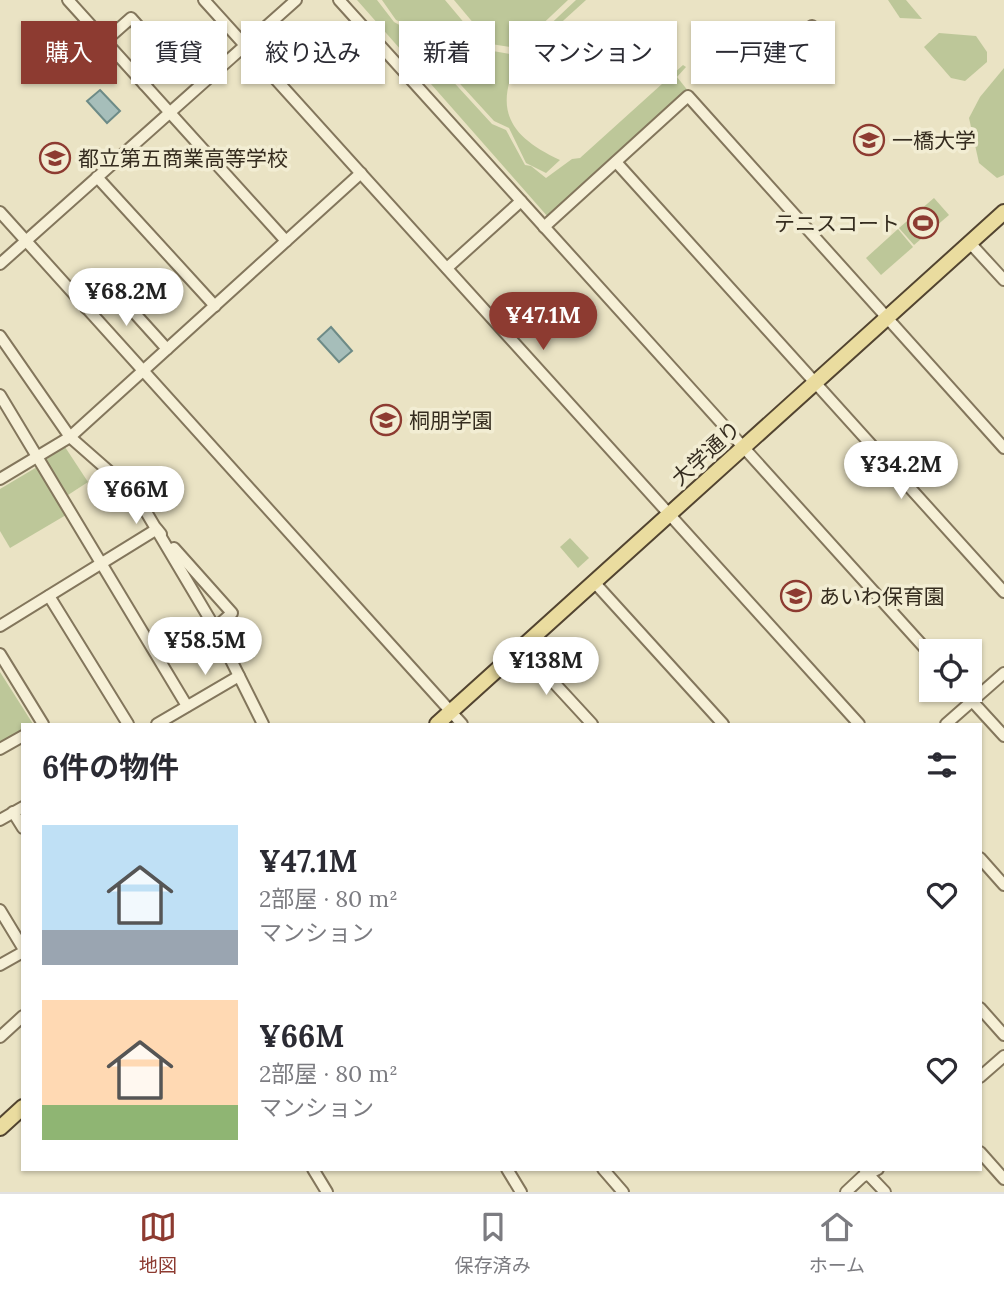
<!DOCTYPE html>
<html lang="ja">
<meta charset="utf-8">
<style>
:root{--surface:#fff;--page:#f7f7f7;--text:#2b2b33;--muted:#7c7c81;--line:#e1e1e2;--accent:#8d3b31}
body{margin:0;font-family:Lora,"Noto Sans JP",serif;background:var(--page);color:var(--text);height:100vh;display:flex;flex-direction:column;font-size:26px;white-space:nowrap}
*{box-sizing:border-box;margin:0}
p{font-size:23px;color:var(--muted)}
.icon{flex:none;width:38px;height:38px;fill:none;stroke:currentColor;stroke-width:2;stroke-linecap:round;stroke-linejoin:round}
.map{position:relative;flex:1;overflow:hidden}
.panel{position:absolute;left:21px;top:723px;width:961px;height:448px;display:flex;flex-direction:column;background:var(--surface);border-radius:0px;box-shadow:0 2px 5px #0004}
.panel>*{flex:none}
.hud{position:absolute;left:21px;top:21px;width:962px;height:63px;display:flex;gap:14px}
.tools{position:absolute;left:919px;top:639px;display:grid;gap:14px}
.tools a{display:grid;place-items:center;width:63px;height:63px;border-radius:0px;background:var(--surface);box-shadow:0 2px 5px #0004;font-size:35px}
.price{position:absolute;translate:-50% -60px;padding:0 16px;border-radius:24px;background:#fff;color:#222;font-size:23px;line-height:46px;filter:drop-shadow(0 2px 4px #0008)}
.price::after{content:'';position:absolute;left:50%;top:42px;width:21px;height:16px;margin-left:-10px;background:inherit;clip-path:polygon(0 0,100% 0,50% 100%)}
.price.current{background:var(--accent);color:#fff}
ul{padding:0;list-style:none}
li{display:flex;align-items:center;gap:21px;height:175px;padding:0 21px}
li span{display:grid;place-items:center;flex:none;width:196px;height:140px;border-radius:0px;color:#555}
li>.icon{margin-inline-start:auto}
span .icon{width:84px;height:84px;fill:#fffc;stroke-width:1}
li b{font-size:30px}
h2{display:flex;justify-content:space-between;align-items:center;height:84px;padding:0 21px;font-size:30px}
.pill{padding:0 24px;border-radius:0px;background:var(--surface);box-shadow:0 2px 5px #0004;font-size:24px;line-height:63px}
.pill.current{background:var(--accent);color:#fff}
.tab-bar{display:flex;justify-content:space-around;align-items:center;height:98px;border-top:2px solid var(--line);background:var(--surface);font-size:19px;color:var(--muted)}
.tab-bar a{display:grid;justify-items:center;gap:4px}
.tab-bar .current{color:var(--accent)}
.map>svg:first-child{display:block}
.green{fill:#bdc799}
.water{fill:#a6beba;stroke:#6d8b87;stroke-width:2}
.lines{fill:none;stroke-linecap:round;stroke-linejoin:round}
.minor-casing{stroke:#83765c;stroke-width:14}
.major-casing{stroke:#524430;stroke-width:18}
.minor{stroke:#f6f0d7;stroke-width:10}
.major{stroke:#eadc9f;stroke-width:14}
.labels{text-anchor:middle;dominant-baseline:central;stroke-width:7;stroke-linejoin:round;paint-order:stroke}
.poi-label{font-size:21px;fill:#352c1f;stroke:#f2edd3;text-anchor:start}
.street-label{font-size:21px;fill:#352c1f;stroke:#f2edd3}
</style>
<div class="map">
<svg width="1004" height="1192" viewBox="0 0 1004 1192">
<rect width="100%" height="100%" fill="#eae3c4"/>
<!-- green -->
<g class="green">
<polygon points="357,0 377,0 394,22 416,34 444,66 448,76 492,124 506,130 525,165 531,166 546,178 572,159 580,158 683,65 686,67 677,77 689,92 548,217"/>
<path d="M382,0H445L487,50L516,55L519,58C492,111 511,137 560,160L546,173L526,163L509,128L494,121L451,74L447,64L419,31L396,20Z"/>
<polygon points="454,0 568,0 517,48 491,44"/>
<polygon points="576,0 586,0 531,50 522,51"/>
<polygon points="888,0 906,0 922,19 900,18"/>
<polygon points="939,33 976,36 987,52 987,62 965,81 951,78 924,47"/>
<polygon points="1004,68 1004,175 997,178 979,163 969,118 980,97"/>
<polygon points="934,198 949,215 914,245 899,228"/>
<polygon points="898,229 913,247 881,275 866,258"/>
<polygon points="65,447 88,482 68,495 45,460"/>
<polygon points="37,467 66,515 10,548 0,531 0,489"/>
<polygon points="570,538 589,558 578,568 560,547"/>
<polygon points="0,672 33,724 23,724 23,732 0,745"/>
</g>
<!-- water -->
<g class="water">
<polygon points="100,90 120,111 107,123 87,101"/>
<polygon points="331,327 352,351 339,362 318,339"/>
</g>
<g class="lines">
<!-- minor casing -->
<g class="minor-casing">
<g id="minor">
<polyline points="68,0 286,241"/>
<polyline points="204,0 859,724"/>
<polyline points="339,0 521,201 447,268"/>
<polyline points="105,41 131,18 169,61 144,84"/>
<polyline points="792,44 784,43 783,50 791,51 792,44 812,26"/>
<polyline points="616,162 1004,592"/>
<polyline points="97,177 215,306"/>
<polyline points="521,201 931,655"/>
<polyline points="0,212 462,724"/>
<polyline points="544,227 688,96 1004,448"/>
<polyline points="970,243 1004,280"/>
<polyline points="0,264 296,0"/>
<polyline points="86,308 111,287 167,349"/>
<polyline points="0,336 70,437 136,495 215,628 263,724"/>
<polyline points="0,395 187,706"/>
<polyline points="0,479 70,437 361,173"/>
<polyline points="174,548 232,613 215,628"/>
<polyline points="594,582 723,724"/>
<polyline points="49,596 128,724"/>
<polyline points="0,626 157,529 161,534"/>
<polyline points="522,648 592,724"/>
<polyline points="0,654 43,724"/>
<polyline points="962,690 1004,736"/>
<polyline points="157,724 239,676"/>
<polyline points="946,724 1004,673"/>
<polyline points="0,749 23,736"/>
<polyline points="13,812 23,828"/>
<polyline points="0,820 23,807"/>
<polyline points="980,858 1004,885"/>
<polyline points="0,910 23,948"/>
<polyline points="0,965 23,952"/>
<polyline points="980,1008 1004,1035"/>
<polyline points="0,1037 23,1016"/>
<polyline points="980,1077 1004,1056"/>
<polyline points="980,1152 1004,1179"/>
<polyline points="313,1169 327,1192"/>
<polyline points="507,1169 521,1192"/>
<polyline points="603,1169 623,1192"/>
<polyline points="865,1171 885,1192"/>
<polyline points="846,1192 862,1177 878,1169"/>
</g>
</g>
<!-- major casing -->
<g class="major-casing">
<g id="major">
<polyline points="437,724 1004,212"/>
<polyline points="0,1128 23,1107"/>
</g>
</g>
<!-- minor -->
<use href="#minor" class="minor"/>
<!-- major -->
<use href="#major" class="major"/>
</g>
<!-- icons -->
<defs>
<g id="university-ring" transform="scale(1.575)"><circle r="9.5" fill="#f2edd3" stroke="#8d3b31" stroke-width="1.5"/><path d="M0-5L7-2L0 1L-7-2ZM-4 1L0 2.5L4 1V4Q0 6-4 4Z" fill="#8d3b31"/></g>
<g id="school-ring" transform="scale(1.575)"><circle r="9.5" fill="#f2edd3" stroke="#8d3b31" stroke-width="1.5"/><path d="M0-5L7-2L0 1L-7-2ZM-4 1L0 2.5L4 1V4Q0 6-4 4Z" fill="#8d3b31"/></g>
<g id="stadium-ring" transform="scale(1.575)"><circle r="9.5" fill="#f2edd3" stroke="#8d3b31" stroke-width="1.5"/><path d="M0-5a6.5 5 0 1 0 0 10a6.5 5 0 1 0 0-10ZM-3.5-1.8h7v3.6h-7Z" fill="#8d3b31"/></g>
</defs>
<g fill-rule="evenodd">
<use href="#university-ring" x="869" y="140"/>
<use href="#school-ring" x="55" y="158"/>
<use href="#stadium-ring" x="923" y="223"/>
<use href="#school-ring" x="386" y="420"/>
<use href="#school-ring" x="796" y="596"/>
</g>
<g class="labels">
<!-- poi labels -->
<g class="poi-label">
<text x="892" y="140">一橋大学</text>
<text x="78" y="158">都立第五商業高等学校</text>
<text x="900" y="223" text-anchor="end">テニスコート</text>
<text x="409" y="420">桐朋学園</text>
<text x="819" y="596">あいわ保育園</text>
</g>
<!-- street labels -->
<g class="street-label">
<text transform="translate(706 453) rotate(-42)">大学通り</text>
</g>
</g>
</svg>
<div class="tools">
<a><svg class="icon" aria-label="locate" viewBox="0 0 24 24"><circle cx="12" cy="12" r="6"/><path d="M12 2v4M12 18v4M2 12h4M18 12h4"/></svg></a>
</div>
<b class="price" style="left:126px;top:328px">¥68.2M</b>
<b class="price current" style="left:543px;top:352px">¥47.1M</b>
<b class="price" style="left:901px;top:501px">¥34.2M</b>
<b class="price" style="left:136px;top:526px">¥66M</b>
<b class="price" style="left:205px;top:677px">¥58.5M</b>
<b class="price" style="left:546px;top:697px">¥138M</b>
<div class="hud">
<a class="pill current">購入</a>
<a class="pill">賃貸</a>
<a class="pill">絞り込み</a>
<a class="pill">新着</a>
<a class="pill">マンション</a>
<a class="pill">一戸建て</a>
</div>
<section class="panel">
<h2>6件の物件<svg class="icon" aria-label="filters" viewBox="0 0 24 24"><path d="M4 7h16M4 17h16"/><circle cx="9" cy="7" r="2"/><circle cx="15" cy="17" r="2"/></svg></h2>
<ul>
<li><span style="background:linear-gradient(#bfe0f5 75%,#9aa5b1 0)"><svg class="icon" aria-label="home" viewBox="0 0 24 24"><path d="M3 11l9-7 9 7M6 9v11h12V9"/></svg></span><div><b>¥47.1M</b><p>2部屋 · 80 m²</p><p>マンション</p></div><svg class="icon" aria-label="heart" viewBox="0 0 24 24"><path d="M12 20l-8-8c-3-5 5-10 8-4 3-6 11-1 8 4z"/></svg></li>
<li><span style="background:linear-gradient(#ffd9b3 75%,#8fb573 0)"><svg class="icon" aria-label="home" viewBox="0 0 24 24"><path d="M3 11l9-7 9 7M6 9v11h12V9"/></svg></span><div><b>¥66M</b><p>2部屋 · 80 m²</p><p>マンション</p></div><svg class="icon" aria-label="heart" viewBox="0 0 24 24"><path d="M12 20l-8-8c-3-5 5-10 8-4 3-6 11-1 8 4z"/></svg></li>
</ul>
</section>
</div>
<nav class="tab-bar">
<a class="current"><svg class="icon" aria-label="map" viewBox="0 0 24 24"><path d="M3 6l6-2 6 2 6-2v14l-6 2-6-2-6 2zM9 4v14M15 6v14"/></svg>地図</a>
<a><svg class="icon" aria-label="saved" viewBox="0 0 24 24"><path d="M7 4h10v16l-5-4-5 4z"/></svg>保存済み</a>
<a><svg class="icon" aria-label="home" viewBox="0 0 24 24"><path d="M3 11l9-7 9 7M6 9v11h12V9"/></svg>ホーム</a>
</nav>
